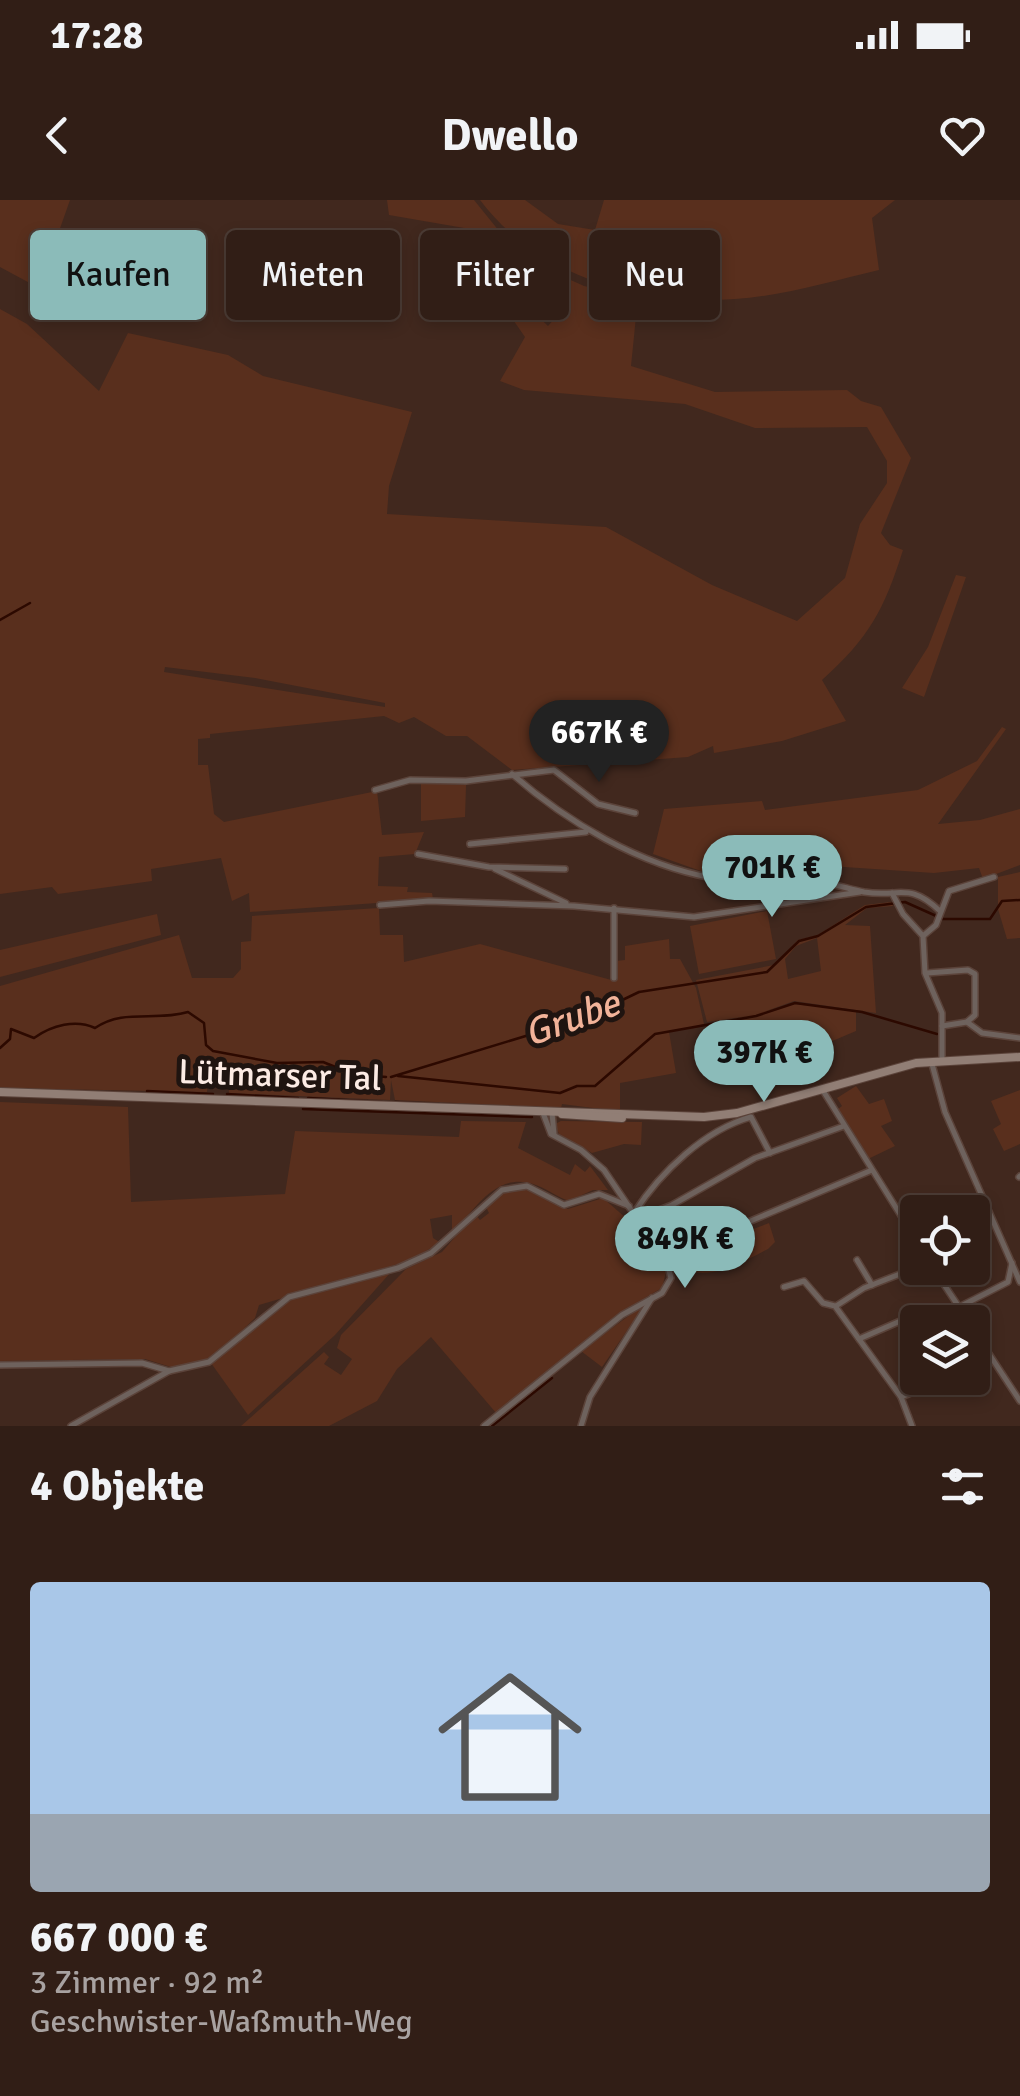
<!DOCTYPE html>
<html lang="de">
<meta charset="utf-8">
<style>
:root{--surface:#311e16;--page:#3d2b23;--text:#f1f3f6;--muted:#a8a2a1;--line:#4c3c35;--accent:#8bbbb9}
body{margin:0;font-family:Signika,sans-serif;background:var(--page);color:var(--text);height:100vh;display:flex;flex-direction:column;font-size:38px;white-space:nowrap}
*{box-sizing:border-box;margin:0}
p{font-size:32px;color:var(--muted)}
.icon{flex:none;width:55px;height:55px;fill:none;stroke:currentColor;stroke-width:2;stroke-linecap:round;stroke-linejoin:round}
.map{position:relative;height:1226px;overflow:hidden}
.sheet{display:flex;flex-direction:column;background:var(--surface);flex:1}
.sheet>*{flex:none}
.guide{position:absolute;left:30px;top:30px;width:960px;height:90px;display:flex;gap:20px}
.buttons{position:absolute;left:900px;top:995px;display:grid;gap:20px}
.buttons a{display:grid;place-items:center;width:90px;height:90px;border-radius:10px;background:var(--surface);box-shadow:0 5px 15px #0003,0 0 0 2px var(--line);font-size:50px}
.price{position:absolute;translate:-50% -85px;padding:0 22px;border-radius:35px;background:var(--accent);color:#111;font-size:32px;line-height:65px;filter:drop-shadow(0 2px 5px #0008)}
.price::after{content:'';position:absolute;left:50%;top:60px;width:30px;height:22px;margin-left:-15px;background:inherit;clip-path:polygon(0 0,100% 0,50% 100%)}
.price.on{background:#222;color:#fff}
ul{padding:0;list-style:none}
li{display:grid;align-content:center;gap:20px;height:530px;padding:0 30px}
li+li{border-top:2px solid var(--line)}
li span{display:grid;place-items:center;height:310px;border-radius:10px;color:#555}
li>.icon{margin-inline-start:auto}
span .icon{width:180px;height:180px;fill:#fffc;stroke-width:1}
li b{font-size:42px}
h2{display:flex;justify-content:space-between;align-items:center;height:120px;padding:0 30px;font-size:42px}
.pill{padding:0 35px;border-radius:10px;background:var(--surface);box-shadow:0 5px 15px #0003,0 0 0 2px var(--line);font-size:35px;line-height:90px}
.pill.on{background:var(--accent);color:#111}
.status{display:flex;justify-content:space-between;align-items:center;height:70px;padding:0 50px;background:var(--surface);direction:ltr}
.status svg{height:28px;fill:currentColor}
header{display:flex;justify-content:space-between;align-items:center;height:130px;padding:0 30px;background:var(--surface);font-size:45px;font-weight:700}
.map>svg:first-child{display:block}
.green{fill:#592f1d;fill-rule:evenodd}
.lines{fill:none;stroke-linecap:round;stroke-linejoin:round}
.stream{stroke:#2c0900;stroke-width:2.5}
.street-casing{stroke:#5b433a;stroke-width:8}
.secondary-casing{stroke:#5b433a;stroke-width:10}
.street{stroke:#6e625d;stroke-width:5}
.secondary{stroke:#917e75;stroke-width:8}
.labels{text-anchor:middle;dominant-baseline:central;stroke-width:10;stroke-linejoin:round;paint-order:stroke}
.street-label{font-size:35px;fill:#fcebe4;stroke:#1f1410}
.water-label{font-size:38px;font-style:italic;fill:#f2b399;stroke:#1f1410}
</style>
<div class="status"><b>17:28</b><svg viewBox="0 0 49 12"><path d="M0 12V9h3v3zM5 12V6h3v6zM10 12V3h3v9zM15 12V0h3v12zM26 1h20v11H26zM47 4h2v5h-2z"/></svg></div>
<header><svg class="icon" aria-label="back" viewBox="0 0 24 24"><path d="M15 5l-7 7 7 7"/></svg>Dwello<svg class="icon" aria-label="heart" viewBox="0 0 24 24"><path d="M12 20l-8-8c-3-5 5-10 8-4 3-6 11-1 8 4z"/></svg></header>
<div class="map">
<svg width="1020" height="1226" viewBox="0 0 1020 1226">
<rect width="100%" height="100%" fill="#41281e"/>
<!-- green -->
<g class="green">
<polygon points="0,0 70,0 39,88 0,67"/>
<path d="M387,0H474L512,47L497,61L498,78L548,126L562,110L552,101L564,77L584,86L638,97L631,166L715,192L847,190L861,201L881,207L911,258L881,333L890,345L903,350C884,410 869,438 822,480L846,521L782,541L714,553L713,546L688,557L512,570L467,536H446L414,517L399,523L384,516L210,534V538L198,539V565H208L214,614L224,622L377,591L382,635L424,632L415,654L379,657L378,686L408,687L407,692L432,693L433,699L250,712L249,693L232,701L221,658L151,669L152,681L58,694L52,687L0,694V109L27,124L99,191L128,133L228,155L263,176L412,212L389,286L387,314L606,327L712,385L797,421L845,378L860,324L887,283V261L867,227L755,228L685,204L524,190L500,181L525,137L473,62L470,29L389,15ZM165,467L255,478L385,503V507L164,472Z"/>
<path d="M480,0H525L558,24L595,30L604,0H895L872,18L879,70C832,81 783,96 735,99C641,106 538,77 480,0Z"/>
<polygon points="956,375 966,377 924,497 902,488 928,447"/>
<polygon points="1002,527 1006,529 938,624 980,620 1020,609 1020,665 983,679 979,668 934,673 754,661 752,678 712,675 653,654 664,609 762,601 765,610 918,590 977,561"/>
<polygon points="421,583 466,585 465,617 421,621"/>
<polygon points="1020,672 1020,738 1007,739 998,709 998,677"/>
<path d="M891,702L893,706L867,708L845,725L870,726L876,813L794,801L755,815L707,822L696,780L774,765L798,740L818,735L865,705ZM817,738L821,771L788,779L785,759L796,746Z"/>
<polygon points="379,708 380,735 403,735 404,762 480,744 615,781 616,761 625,760 625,746 669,739 670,759 680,759 696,788 704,824 669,832 676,873 620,883 620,910 616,911 562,904 561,908 395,900 391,880 390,900 229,893 228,879 208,879 207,892 0,888 0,786 179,735 192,778 233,778 241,769 241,742 251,741 252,716"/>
<polygon points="767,711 776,759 699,774 690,726"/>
<polygon points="157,714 161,735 0,777 0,750"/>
<polygon points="794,804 856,811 856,831 797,856 722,876 714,824"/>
<polygon points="856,886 869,904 884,899 892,921 881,926 895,946 868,959 837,910 842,906 837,898"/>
<polygon points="1020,890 1020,944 1004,951 993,929 1001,924 991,901"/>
<path d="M0,902L128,907L131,1002L285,994L295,931L459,937L461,921L526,922L518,948L570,975L575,964L585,972L590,966L608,990H593L569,1001C557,997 546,988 533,984C495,972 475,1010 452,1033V1015L430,1019L433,1038L441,1043L405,1062L259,1105L255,1118L222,1150L207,1160L174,1168L145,1159L0,1161Z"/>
<polygon points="561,921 642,922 641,945 624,944 592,953 559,934 555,924"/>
<polygon points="510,989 531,990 568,1009 603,998 634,1025 666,1072 662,1088 619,1113 497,1214 431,1137 397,1169 377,1201 329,1226 241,1226 324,1152 329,1157 324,1164 341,1175 352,1159 337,1148 341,1135 406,1069 442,1052 475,1014 480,1020 489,1013 485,1005"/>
<path d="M769,1023L775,1042L768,1049C733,1067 700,1087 666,1059L745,1026L748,1031Z"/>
<polygon points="391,1072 335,1135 248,1215 211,1163 290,1098"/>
<polygon points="646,1103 602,1167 581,1151"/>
</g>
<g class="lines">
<!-- stream -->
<g class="stream">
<polyline points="0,420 30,403"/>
<path d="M0,848L10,839L11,829L34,838C52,825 76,819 95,828C124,808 155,822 188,812L204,823L206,845L213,851L277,863L323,862L353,874L386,877"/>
<polyline points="398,876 560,893 577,886 595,886 655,834 756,816 795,803 862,812 937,834"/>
<polyline points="391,877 585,818 639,792 767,772 799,741 818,736 866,707 905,702 943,719 990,719 1002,701 1020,700"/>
<polyline points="147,891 213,894"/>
<polyline points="227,894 298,898"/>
<polyline points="308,898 382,902"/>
<polyline points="395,902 439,904"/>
<polyline points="303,909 532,917"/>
<polyline points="492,1226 552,1178"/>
</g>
<!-- street casing -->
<g class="street-casing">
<g id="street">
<path d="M512,574C567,622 639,665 713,678C743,683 774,679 804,680C825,681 845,688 864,692C900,698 908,681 940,711"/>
<polyline points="375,590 410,580 466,581 554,570 598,604 635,613"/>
<polyline points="470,644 586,632"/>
<polyline points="418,654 489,667 565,669"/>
<polyline points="495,669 566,703"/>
<polyline points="892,693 903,714 923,736 925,773 942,813 942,859"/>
<polyline points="380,705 429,701 574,706 694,717 860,692"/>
<polyline points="923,736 936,725 949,691 994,677"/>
<polyline points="927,773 968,770 975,774 975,815 967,822 942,826"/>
<polyline points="614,778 614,708"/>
<polyline points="967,822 982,833 1020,838"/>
<polyline points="932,864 945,912 1020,1082"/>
<polyline points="822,889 918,1043"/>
<polyline points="552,913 554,934"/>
<polyline points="1019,977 1020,976"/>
<path d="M634,1013C661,971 705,930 751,917L770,953"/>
<polyline points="638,1018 672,1005 755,958 844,926"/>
<polyline points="691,1046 872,970"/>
<polyline points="857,1060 872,1085"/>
<polyline points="933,1068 969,1122"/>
<polyline points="784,1087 804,1081 823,1103 835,1106 901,1197 912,1226"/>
<polyline points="836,1106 864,1088 918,1067"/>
<polyline points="959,1107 1008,1082 1012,1063"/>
<polyline points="972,1128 1020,1201"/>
<polyline points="859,1139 905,1119"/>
<polyline points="0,1165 142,1163 169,1171"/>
<polyline points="901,1197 948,1178"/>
<polyline points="71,1226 169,1171 209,1162 289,1097 398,1068 431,1053 502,990 527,986 564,1005 599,994 629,1006"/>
<polyline points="484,1226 622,1115 662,1093 671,1078 667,1063 604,970 581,950 551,934 543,913"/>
<polyline points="581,1226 590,1197 652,1098"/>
</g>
</g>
<!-- secondary casing -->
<g class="secondary-casing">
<g id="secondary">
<polyline points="0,892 704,917 737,913 916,863 1020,857"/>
<polyline points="562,914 622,918"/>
</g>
</g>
<!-- street -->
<use href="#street" class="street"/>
<!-- secondary -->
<use href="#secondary" class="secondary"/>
</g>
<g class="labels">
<!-- street labels -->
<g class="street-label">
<text transform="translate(280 875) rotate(2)">Lütmarser Tal</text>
</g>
<!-- water labels -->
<g class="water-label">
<text transform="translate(572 818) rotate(-20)">Grube</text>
</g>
</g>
</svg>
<div class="buttons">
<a><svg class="icon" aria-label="locate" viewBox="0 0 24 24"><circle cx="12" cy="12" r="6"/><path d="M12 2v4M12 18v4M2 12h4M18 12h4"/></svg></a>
<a><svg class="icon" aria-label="layers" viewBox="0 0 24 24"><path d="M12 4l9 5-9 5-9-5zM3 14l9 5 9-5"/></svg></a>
</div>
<b class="price on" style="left:599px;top:585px">667K €</b>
<b class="price" style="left:772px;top:720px">701K €</b>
<b class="price" style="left:764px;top:905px">397K €</b>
<b class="price" style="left:685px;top:1091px">849K €</b>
<div class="guide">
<a class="pill on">Kaufen</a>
<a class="pill">Mieten</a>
<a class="pill">Filter</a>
<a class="pill">Neu</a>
</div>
</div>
<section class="sheet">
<h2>4 Objekte<svg class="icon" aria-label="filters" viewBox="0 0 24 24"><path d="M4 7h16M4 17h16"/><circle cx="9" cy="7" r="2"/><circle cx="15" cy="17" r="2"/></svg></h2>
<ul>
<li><span style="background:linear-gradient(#a9c7e8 75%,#9aa5b1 0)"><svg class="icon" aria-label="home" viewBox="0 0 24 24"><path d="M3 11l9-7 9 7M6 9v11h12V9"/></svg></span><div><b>667 000 €</b><p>3 Zimmer · 92 m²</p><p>Geschwister-Waßmuth-Weg</p></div></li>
</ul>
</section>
